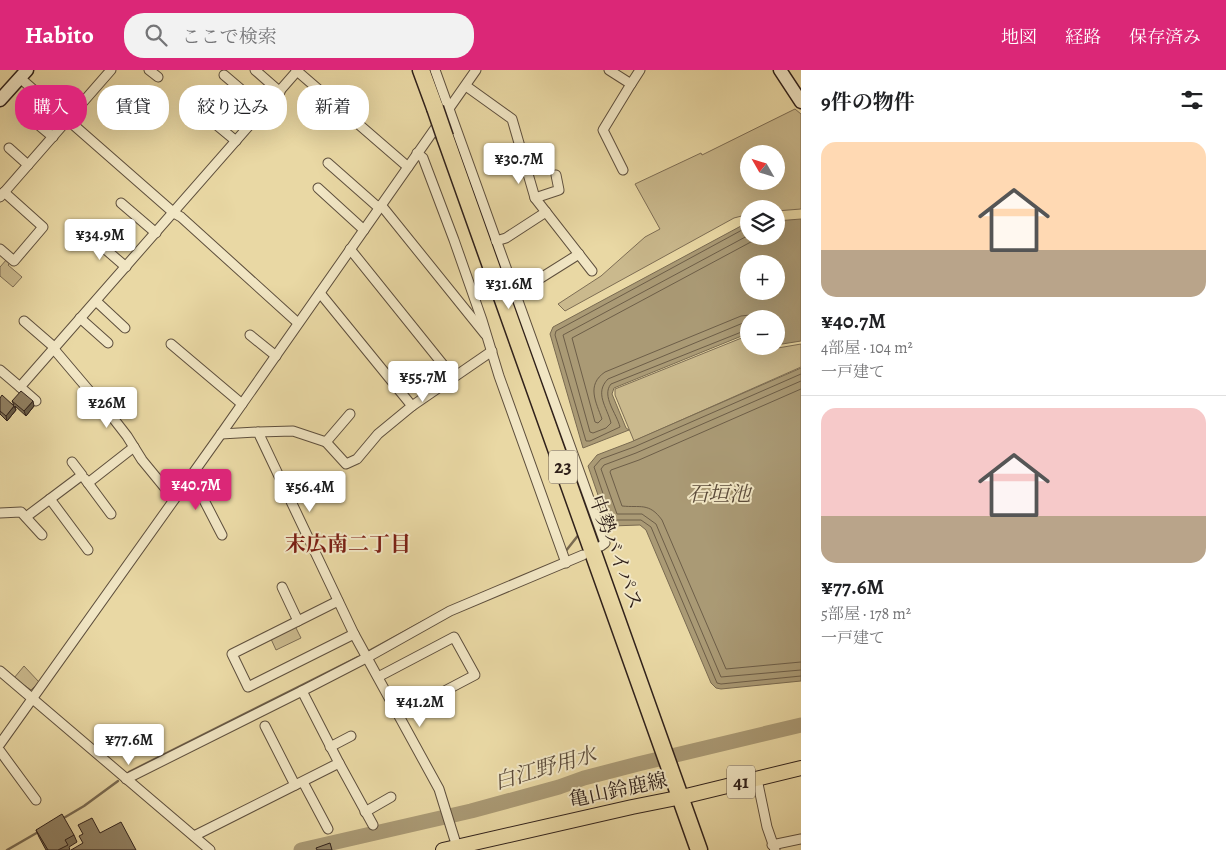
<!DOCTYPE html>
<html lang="ja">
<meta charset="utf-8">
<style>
:root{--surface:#fff;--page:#f2f2f2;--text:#202124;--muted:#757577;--line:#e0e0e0;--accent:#db2777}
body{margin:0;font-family:Alegreya,"Noto Serif JP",serif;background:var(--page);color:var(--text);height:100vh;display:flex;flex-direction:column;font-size:19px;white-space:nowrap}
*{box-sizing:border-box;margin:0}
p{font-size:16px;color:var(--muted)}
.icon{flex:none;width:28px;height:28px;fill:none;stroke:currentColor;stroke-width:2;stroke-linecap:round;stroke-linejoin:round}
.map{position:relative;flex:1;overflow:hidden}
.sheet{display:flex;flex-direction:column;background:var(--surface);width:425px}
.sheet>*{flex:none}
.guide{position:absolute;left:15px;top:15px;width:475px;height:45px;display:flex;gap:10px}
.needle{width:32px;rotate:309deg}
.buttons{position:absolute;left:740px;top:75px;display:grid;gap:10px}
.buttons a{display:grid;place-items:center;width:45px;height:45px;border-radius:50%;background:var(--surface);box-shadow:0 5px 20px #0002;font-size:25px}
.price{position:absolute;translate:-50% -42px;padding:0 11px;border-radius:5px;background:#fff;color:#222;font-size:16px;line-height:32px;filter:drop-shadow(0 1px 2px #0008)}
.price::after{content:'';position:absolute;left:50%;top:30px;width:15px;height:11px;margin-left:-8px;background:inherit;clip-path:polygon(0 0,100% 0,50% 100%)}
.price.current{background:var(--accent);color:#fff}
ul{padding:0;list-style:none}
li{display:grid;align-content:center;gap:10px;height:265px;padding:0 20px}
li+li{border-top:1px solid var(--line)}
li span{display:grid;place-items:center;height:155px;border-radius:15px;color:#555}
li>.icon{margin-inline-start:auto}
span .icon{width:90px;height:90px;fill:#fffc;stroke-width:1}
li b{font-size:21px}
h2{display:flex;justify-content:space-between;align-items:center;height:60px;padding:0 20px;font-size:21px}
.pill{padding:0 18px;border-radius:20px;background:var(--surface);box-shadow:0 5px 20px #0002;font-size:18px;line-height:45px}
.pill.current{background:var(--accent);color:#fff}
header{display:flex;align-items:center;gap:30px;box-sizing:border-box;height:70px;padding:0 25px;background:var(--accent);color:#fff}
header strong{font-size:24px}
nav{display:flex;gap:28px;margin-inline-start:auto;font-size:18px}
.search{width:350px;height:45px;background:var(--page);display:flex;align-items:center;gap:12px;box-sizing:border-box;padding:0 18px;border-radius:20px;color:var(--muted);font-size:19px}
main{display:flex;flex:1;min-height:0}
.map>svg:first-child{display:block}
.green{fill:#cab98d;stroke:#7d6d54;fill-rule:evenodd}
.water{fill:#aa9a75;stroke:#796a51;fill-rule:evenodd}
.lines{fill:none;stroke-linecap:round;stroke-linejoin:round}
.shore{stroke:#6d5e48;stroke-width:1}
.stream{stroke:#796a51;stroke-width:2.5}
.river{stroke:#aa9a75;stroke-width:15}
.street-casing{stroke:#5e4f3d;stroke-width:11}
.secondary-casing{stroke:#30211b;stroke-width:15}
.primary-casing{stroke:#30211b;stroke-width:16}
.highway-casing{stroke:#30211b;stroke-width:19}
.street{stroke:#f1e6c4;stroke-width:9}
.secondary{stroke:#f1e6c4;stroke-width:12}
.primary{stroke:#e9d8a4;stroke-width:14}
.highway{stroke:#e9d8a4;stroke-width:16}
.highway-bridge-casing{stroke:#30211b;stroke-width:19;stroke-linecap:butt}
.highway-bridge{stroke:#e9d8a4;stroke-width:16}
.wall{fill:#7c6e54;stroke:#30211b}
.shaded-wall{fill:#655a45;stroke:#30211b}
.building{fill:#908062;stroke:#30211b}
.labels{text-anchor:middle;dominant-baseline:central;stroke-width:4;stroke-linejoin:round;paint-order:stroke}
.shield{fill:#f1e6c4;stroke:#6a5c4e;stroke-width:1}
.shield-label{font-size:19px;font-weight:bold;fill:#30211b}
.street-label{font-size:20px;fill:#30211b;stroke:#f1e6c4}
.water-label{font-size:21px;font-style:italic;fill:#5b4b3a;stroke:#f1e6c4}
.neighbourhood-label{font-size:21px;font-weight:bold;fill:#7a1f14;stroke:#f1e6c4}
</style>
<header>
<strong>Habito</strong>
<div class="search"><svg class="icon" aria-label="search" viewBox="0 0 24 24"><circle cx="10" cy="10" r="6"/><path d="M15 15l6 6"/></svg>ここで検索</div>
<nav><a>地図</a><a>経路</a><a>保存済み</a></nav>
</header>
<main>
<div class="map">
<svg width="801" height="780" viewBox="0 0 801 780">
<rect width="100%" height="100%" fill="#e9d8a4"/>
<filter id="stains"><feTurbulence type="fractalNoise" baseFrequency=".004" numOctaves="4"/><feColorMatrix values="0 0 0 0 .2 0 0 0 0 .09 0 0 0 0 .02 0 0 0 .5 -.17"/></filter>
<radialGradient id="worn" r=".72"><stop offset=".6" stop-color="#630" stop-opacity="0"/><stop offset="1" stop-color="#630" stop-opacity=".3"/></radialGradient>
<!-- green -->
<g class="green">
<path d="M795,39L801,44V139L776,141V139H749V144L734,148L565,241L558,234L601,206L645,167L660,159L635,114L701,83L702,85ZM749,84H776V111H749Z"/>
<polygon points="7,189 11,192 8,195 22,207 13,217 0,206 0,197"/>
<polygon points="749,265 749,276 769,276 772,279 801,274 801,297 634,371 615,325 615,319"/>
<polygon points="295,556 301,568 276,580 271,569"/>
<polygon points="24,596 39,612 31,620 14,608"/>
</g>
<!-- water -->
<g class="water">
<path d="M801,149V271L776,275V249H749V263L614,318L612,324L626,358L629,360L583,378L550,264L553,257L741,156L749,153V166H776V151ZM749,194H776V221H749Z"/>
<polygon points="801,298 801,611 721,619 716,618 711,613 646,460 640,455 611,456 608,454 588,396 597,385 631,372"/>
</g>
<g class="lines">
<!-- shore -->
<g class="shore">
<path d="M749,159L742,160L556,261L555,265L586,371H590L620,357C617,344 601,326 611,314L749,259"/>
<path d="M749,165L563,265L590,362L593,363L606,358L611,353C607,337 594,323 608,309L743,253L749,252"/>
<path d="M760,249L750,245L741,246L605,302C586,315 596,332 602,349L598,353L595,352L572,268L762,166"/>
<polyline points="801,304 634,377 601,389 594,397 612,450 641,450 651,457 717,613 721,614 801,606"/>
<polyline points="801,311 636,383 604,395 601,399 617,444 642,444 656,454 721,607 801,600"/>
<path d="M801,319L639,390L611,400L610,402L622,436C640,438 649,432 662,450L726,599L801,592"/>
</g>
<!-- stream -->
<g class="stream">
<polyline points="565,482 580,463"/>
<polyline points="367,582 424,551"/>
<polyline points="129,702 358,587"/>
<polyline points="62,749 84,736 118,711"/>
<polyline points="7,780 40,761"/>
</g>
<!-- river -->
<polyline class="river" points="301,780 471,741 559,717 584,708 638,694 801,655"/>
<!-- street casing -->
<g class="street-casing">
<g id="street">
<polyline points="149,0 158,7"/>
<polyline points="255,0 280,22"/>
<polyline points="296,0 408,97"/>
<polyline points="435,0 605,473 601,476"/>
<polyline points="609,0 631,14 640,0"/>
<polyline points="224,5 264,39"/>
<polyline points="20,8 174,143 181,147 298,253"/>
<polyline points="466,16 512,49 535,128 592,201"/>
<polyline points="201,42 236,71"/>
<polyline points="35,52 53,67"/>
<polyline points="9,78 28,95"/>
<polyline points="417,83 423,88 454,170 482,250 499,306 566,493"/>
<polyline points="328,93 379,138"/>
<polyline points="623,100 603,60 631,14"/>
<polyline points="318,118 364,160"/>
<polyline points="0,127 111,0"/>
<polyline points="535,128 559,120 556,105"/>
<polyline points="121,133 156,163"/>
<polyline points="381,135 485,264"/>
<polyline points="90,166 126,197"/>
<polyline points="496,171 506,168 546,142"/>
<polyline points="0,179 14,191 43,157 4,122"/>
<polyline points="350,179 453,307"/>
<polyline points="515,220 528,216 579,184"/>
<polyline points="320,223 412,336 378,364 357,389 346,394 326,372"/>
<polyline points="96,231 125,258"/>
<polyline points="80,248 108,273"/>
<polyline points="24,251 54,277"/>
<polyline points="250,265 276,286"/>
<polyline points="171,274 242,334"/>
<polyline points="53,278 103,337 106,339 127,366 142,390 174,429"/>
<polyline points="0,300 20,317 297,1"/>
<polyline points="20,317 36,331"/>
<polyline points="412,336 492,281"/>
<polyline points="258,362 293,361 326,372 350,344"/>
<polyline points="221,364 258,362 354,564 439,719 457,777"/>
<polyline points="191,405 222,465"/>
<polyline points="85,409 111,444"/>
<polyline points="88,413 134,377"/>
<polyline points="50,429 82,405 72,392"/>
<polyline points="0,443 21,442 42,465"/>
<polyline points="26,447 50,429 88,480"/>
<polyline points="282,517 298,551"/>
<polyline points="338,531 232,584 248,617 354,564"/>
<polyline points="0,601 210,780"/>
<polyline points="378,607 454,567 475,605 399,645"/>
<polyline points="265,656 295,715"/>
<polyline points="0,674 221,364 476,0"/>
<polyline points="330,677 351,666"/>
<polyline points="0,681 36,730"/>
<polyline points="339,693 373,755"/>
<polyline points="126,709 302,621"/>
<polyline points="757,709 767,757 775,780"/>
<polyline points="303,712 328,759"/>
<polyline points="365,742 391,727"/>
<polyline points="194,766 339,693 302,621 368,587 450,541 583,485"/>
<polyline points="772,775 801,769"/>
</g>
</g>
<!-- secondary casing -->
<g class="secondary-casing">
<g id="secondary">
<polyline points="780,0 801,32"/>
<polyline points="0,30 27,0"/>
</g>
</g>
<!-- primary casing -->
<g class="primary-casing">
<polyline id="primary" points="443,780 632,737 682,727 801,698"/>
</g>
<!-- highway casing -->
<g class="highway-casing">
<g id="highway">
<polyline points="421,0 435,38"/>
<polyline points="445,67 699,780"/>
</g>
</g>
<!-- street -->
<use href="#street" class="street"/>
<!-- secondary -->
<use href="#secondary" class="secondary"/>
<!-- primary -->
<use href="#primary" class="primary"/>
<!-- highway -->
<use href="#highway" class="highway"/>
<!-- highway-bridge casing -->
<g class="highway-bridge-casing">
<polyline id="highway-bridge" points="435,38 445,67"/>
</g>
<!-- highway-bridge -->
<use href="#highway-bridge" class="highway-bridge"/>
</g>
<!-- wall -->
<g class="wall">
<polygon points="0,328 14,335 12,331 34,336 26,346 15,336 16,340 7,351 0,344"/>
<polygon points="36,760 74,765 77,772 69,777 70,780 46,780 39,767"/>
</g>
<!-- shaded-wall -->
<g class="shaded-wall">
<polygon points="33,331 34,336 26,346 24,341"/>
<polygon points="14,336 16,340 7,351 6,346"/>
</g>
<!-- building -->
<g class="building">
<polygon points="21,321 33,331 24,341 12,331"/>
<polygon points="2,325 14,336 6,346 0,341 0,328"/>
<polygon points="62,744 74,765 65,770 68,775 58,780 48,780 36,760"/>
<polygon points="92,748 100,763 121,752 136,780 71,780 83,773 79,766 83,764 78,755"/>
<polygon points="330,773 332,780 317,780 316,778"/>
</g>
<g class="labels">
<!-- shield labels -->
<g class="shield">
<rect x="549" y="380.5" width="28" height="33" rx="4"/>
<rect x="727" y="695.5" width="28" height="33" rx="4"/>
</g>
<g class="shield-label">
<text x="563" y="397">23</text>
<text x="741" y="712">41</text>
</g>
<!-- street labels -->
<g class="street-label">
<text transform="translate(616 482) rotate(70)">中勢バイパス</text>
<text transform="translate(618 720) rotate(-12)">亀山鈴鹿線</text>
</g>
<!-- water labels -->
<g class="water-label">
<text x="719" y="424">石垣池</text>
<text transform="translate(545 698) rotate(-16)">白江野用水</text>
</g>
<!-- neighbourhood labels -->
<g class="neighbourhood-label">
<text x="348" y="474">末広南二丁目</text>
</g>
</g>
<rect width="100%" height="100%" filter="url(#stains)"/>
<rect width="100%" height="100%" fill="url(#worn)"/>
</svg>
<div class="buttons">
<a><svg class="needle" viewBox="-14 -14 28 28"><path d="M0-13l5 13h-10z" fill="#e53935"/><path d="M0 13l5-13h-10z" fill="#757577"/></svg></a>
<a><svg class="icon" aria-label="layers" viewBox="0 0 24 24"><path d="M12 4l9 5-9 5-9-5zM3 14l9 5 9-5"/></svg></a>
<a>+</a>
<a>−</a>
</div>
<b class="price" style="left:519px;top:115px">¥30.7M</b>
<b class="price" style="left:100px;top:191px">¥34.9M</b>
<b class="price" style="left:509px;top:240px">¥31.6M</b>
<b class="price" style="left:423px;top:333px">¥55.7M</b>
<b class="price" style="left:107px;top:359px">¥26M</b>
<b class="price current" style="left:196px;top:441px">¥40.7M</b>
<b class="price" style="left:310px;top:443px">¥56.4M</b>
<b class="price" style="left:420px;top:658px">¥41.2M</b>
<b class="price" style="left:129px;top:696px">¥77.6M</b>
<div class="guide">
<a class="pill current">購入</a>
<a class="pill">賃貸</a>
<a class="pill">絞り込み</a>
<a class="pill">新着</a>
</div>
</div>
<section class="sheet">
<h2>9件の物件<svg class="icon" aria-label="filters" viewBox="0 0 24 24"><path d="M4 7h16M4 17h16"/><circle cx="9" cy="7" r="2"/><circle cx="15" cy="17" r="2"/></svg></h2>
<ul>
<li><span style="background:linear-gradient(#ffd9b3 70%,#b9a48a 0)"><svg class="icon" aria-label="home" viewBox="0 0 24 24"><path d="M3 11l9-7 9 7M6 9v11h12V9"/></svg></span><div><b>¥40.7M</b><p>4部屋 · 104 m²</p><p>一戸建て</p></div></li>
<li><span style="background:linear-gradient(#f6c9c9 70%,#b9a48a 0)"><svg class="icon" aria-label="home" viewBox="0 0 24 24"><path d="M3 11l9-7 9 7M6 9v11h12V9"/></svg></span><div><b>¥77.6M</b><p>5部屋 · 178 m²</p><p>一戸建て</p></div></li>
</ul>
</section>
</main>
